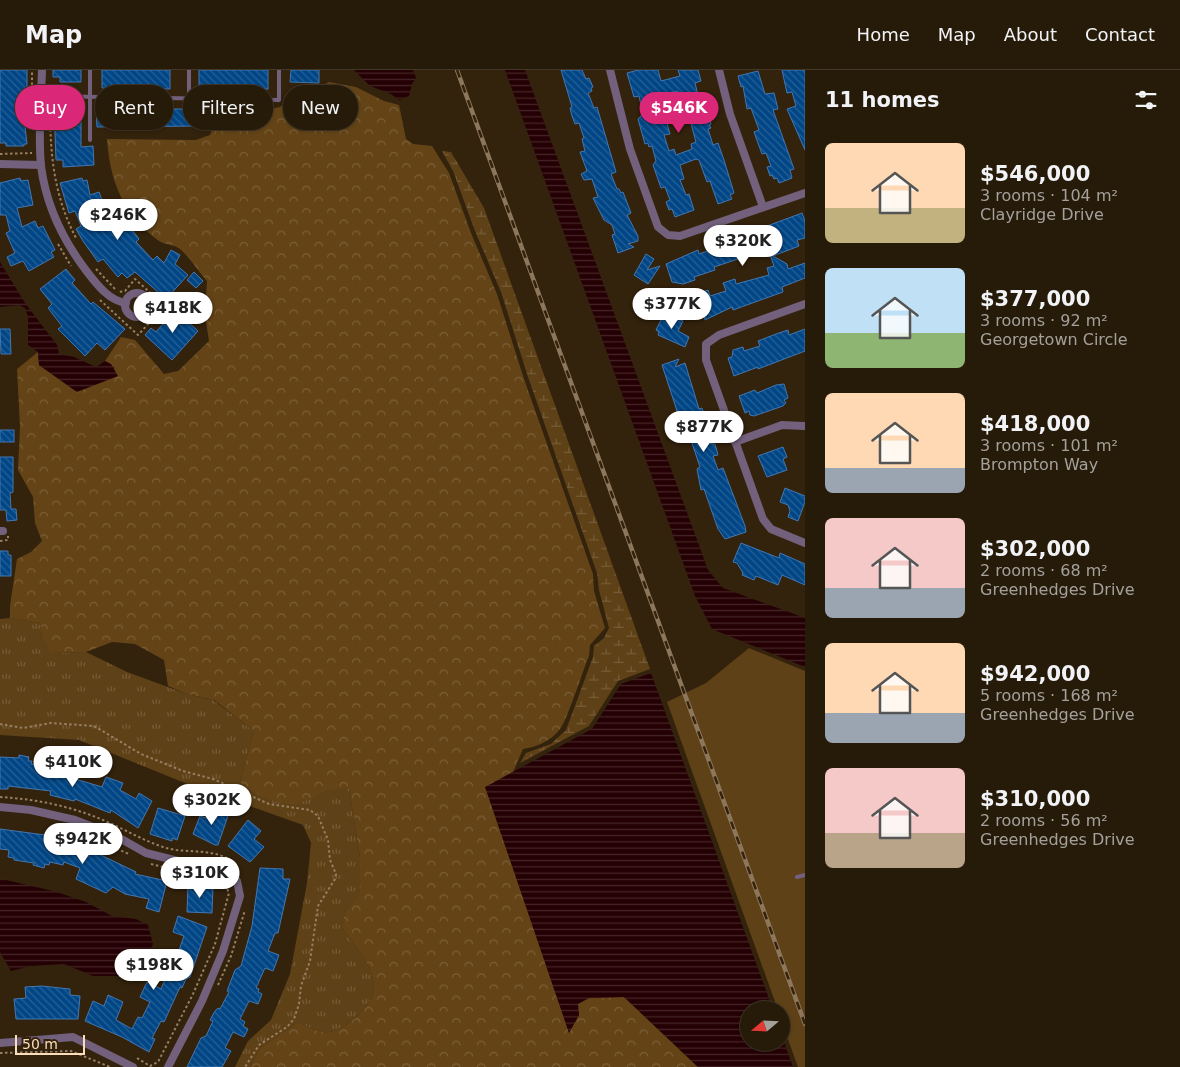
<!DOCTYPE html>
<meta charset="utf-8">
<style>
:root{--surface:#261a09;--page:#322717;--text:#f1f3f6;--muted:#a4a19c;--line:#42382a;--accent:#db2777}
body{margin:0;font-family:"DejaVu Sans",sans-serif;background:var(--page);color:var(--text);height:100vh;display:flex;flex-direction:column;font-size:19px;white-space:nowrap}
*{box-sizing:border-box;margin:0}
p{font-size:16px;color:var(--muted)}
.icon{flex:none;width:28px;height:28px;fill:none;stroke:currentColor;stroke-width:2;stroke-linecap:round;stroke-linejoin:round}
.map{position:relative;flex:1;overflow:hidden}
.details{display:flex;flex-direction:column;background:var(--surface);width:375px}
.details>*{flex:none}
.banner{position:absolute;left:15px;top:15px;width:475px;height:45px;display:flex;gap:10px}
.needle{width:32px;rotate:251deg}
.tools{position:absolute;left:740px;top:931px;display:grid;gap:10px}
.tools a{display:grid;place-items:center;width:50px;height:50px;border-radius:50%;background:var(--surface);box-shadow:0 1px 4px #0004,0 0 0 1px var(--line);font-size:25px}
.scale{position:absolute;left:15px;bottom:12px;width:70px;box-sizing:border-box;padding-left:5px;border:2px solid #fadebc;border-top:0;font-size:14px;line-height:18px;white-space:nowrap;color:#fadebc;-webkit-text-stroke:4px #33220c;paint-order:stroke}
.price{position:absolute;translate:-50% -42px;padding:0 11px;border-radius:18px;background:#fff;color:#222;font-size:16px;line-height:32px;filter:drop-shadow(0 1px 2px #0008)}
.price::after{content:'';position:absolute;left:50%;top:30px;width:15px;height:11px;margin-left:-8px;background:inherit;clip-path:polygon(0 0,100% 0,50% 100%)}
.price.current{background:var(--accent);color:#fff}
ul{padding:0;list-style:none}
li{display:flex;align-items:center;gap:15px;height:125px;padding:0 20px}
li span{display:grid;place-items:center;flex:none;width:140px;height:100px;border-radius:8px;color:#555}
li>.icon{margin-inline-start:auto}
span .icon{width:60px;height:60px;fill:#fffc;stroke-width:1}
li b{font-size:21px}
h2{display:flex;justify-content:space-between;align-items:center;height:60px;padding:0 20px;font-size:21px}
.tag{padding:0 18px;border-radius:22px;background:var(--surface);box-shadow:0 1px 4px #0004,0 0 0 1px var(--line);font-size:18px;line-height:45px}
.tag.current{background:var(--accent);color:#fff}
header{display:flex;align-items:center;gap:30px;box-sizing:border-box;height:70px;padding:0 25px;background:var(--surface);border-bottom:1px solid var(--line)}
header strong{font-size:24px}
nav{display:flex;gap:28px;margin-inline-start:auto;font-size:18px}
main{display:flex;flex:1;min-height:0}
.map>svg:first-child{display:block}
.grass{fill:url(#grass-tufts)}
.forest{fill:url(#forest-crowns)}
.wetland{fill:url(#wetland-marsh)}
.park{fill:#5e4117}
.water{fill:url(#water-rules)}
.building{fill:url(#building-back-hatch);stroke:#4377b2;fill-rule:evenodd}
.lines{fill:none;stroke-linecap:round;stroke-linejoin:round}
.path{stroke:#967f63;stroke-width:2;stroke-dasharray:2.5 2.5;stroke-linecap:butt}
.lane{stroke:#72607c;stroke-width:4}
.street{stroke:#72607c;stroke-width:8}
.rail-casing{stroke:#8d775c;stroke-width:4.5}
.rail{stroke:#33220c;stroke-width:2.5;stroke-dasharray:8;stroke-linecap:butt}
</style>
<header>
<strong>Map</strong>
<nav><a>Home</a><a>Map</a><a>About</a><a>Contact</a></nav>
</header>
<main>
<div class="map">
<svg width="805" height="997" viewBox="0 0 805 997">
<defs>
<pattern id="grass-tufts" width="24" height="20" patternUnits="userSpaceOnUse" patternTransform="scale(1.25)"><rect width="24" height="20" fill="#5e4117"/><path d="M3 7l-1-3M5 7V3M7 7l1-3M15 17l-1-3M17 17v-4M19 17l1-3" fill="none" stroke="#765c37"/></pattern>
<pattern id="forest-crowns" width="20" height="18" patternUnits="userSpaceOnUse" patternTransform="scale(1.25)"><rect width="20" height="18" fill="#644417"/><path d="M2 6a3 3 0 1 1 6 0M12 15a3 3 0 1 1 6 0" fill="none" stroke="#7b5f37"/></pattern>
<pattern id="wetland-marsh" width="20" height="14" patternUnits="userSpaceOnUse" patternTransform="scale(1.25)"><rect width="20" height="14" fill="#5e4117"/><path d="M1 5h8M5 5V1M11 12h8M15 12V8" fill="none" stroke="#765c37"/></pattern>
<pattern id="water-rules" width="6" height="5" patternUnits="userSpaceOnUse" patternTransform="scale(1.25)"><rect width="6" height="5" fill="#240004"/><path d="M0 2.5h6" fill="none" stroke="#452527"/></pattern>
<pattern id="building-back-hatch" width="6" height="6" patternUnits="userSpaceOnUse" patternTransform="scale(1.25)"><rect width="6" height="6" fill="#004686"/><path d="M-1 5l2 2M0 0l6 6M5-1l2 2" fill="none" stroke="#266095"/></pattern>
</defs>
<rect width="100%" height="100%" fill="#33220c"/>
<!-- grass -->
<path class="grass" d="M10,548L40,553L42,568L52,583L86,582L127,602L187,624L213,630L254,661L240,712L291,734L337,717L349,719L360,787V827L346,840L341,857C354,875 373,894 374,917C375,936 341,965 323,962C315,961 305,955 298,952L260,978L250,997H235L248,971L271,950L290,904L307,813L311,773L303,755L180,711L79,670L0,665V549Z"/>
<!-- forest -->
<path class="forest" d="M329,12L356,17L384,31L399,35L406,69L413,74L432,76L449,103L471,163L497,224L524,309L593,504L594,521L605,558L590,575L589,586C583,600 567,651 560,659C551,671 537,677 523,679L513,702L486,718L569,962L579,945L577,934L589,928L624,927L698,997H250L260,978L298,952C305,955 315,961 323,962C341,965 375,936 374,917C373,894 354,875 341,857L346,840L360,826V787L349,719C324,714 309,735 290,734C271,733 255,723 240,712L254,661L214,630L187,624L168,616L164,590L135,574L112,572L86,582L51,583L42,568L40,553L10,548V536L17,489L31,482L42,471L35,453L33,427L18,400L20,356L17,299L38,282L39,295L77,322L115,298L105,291L121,267L135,270L164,304L178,301L209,271L205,245L207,211C198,201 190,188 180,179C174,174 165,175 159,171C123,144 110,112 107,69L196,70L210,65L216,49L226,41L247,46L254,37C276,40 288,40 296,17L321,16Z"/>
<!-- wetland -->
<polygon class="wetland" points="442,81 451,82 484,138 650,599 618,611 589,656 520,693 526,683 551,674 566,660 593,587 594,576 604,568 609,558 599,520 597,503 528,307 501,222 475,161 453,101"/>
<!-- park -->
<polygon class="park" points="749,578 805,601 805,997 798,997 781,950 781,940 778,940 667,632 706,613"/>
<!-- water -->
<g class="water">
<polygon points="354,0 413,0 416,8 412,14 409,26 399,30 391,24 370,16"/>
<polygon points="505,0 525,0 708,500 723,518 805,548 805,597 712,559 695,526"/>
<polygon points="0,192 25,233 57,275 59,284 74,287 96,297 105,291 111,294 118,306 77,322 39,295 38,282 28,275 28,247 25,238 19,235 0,237"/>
<polygon points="651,603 773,940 749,940 749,972 781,972 781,964 793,997 698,997 624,927 589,928 578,934 579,945 569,963 485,717 592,659 621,614"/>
<polygon points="2,809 57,822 86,832 112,846 136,849 148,855 153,874 141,897 120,906 93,906 64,894 31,896 11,901 0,882 0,810"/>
</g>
<!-- building -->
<g class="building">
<polygon points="0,0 27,0 27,48 24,48 27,74 24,74 24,76 6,76 6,73 0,73"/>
<polygon points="53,0 81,0 81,12 60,12 60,7 53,7"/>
<polygon points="102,0 170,0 170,19 102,18"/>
<rect x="199" y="0" width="69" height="19"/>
<polygon points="291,0 319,0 319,13 290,12"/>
<polygon points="561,0 582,0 586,9 589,8 593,17 591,18 592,21 588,23 594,38 597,37 616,102 611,104 617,119 619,119 621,123 623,122 631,143 627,145 638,166 638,171 628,174 634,177 618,183 612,165 615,164 612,155 604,150 593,128 598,127 592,109 584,110 581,104 587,101 580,82 585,81 582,69 584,68 579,53 575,54 572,46 570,38 572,37"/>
<path d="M638,0H658L661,11L680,6L678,0H698L701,11L695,13L699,29L706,30L711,54L709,55L711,58L708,59L713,75L718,73L724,90L734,123L730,125L732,129L718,134L710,111L707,112L699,90L696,89L680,95L684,109L680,110L686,125L689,124L694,140L675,147L672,139L669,140L666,132L670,130L665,117L661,118L653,95L656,91L652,76L649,77L648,73L645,74L638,49L643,44L639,26L634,27L627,3ZM678,21V25L683,24L696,72L691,74L692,79L676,85L674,79L669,81L664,65L670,64L663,40L654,42L664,24Z"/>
<polygon points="782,0 805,0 805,80 787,39 796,36 792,22 787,23"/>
<polygon points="758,1 765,24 774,23 778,39 773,40 794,99 790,100 792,108 779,113 777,108 774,109 772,105 770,106 767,97 771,96 766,83 762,84 754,62 759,60 751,38 747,39 743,16 741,17 738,6"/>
<polygon points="54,34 81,34 81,77 93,76 94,95 63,97 63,90 56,90"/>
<polygon points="96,39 200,39 200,56 97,57"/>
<polygon points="20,108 21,111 28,110 33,135 17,138 22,157 35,151 38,158 43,156 55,180 51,182 54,187 29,201 23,191 11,196 7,187 15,183 6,163 10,161 6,145 0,145 0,113"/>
<polygon points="82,108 83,111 87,110 90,125 99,122 110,152 121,145 139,169 136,172 153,190 157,186 164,193 171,180 180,185 175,194 188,205 166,229 135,202 127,208 122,203 118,207 103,189 98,192 83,171 76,159 81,156 75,141 69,143 60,113"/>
<polygon points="802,143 805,151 805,168 797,170 799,176 773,186 787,194 788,199 805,193 805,208 782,217 783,222 744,236 733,240 732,237 705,250 704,245 694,248 690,236 698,224 708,220 710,226 726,221 723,213 735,209 736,214 769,205 767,198 774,196 768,179 714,197 715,200 694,207 695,210 683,214 672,212 666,194 698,180 699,184 716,178 719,176 718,173 732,168 741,165 742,168 757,163 759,159"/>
<polygon points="646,184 654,189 647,200 660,196 648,214 634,205"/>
<polygon points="66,199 75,210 72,213 91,234 93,232 125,259 105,280 97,273 85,286 58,259 62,256 48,238 52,234 40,219"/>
<polygon points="194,202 203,211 196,218 187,210"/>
<polygon points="172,237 198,261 172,290 145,265 151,258 156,262 169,247 166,244"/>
<polygon points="664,244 683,251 678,261 689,267 685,277 658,265 659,262 656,260"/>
<polygon points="0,259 10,259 11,284 1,284"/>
<polygon points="805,259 805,281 758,299 758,297 734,306 728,288 732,287 733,280 743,277 744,281 760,276 758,271 776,264 788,260 789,265"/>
<polygon points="679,289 675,297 685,293 699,339 702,338 705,348 700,350 697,356 702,370 706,368 708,373 715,374 718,385 713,386 718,400 723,398 745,456 746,462 725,469 718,459 704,419 701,420 697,399 700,397 690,367 685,369 683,363 680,365 674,348 679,347 662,295"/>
<polygon points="784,314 788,328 784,330 786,333 783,336 754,346 750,345 749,341 745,343 739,326 755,320 757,323 776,315"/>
<rect x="0" y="360" width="14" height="12"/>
<polygon points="783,377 787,387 783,389 787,400 767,407 758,386"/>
<polygon points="0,387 13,387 13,422 10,423 11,439 16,439 17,450 7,451 6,440 0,440"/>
<polygon points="785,418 805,426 805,432 798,451 788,447 790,441 788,435 780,432"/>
<polygon points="741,473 779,488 780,483 805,494 805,515 782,505 778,515 756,506 754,510 742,505 743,503 737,493 733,492"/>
<polygon points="0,481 8,481 8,485 11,485 11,506 0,506"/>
<polygon points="19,685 29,687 28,691 32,691 31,694 57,697 58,693 75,698 72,708 102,717 106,707 123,713 120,720 136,729 139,723 152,731 138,758 111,740 110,743 75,729 74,731 50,725 51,721 8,716 8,719 0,719 0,687 19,688"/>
<polygon points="218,736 230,740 218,775 215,775 193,764 200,746 212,750"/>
<polygon points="158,738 185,746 177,770 172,768 172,771 150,764"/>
<polygon points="248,750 261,761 254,769 264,777 250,792 228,776"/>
<polygon points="0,759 45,765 78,774 136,802 135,804 167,811 159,842 146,838 149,829 125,824 113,817 106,823 76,809 80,798 64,792 63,795 50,792 49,795 45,794 44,798 33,795 34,793 14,790 14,788 8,787 9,780 0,779"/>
<polygon points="260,798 283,799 283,809 290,809 278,863 275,863 268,881 279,885 273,901 265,898 256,918 259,919 258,922 262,924 258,934 249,931 240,949 245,952 243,956 248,959 244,967 233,962 225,978 231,981 222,997 187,997 201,968 206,966 213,951 210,950 215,941 218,938 220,939 229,922 227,921 235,900 241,896 252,856"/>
<polygon points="188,815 213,817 212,843 187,842"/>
<polygon points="178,846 207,857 190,907 186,909 182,918 180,917 164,952 161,951 152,968 155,969 149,982 122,967 85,951 93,931 104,936 108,925 123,932 116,950 132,959 138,947 142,948 150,932 140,927 147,912 161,919 170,898 157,892 161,883 166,885 167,882 177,886 184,866 173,862"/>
<polygon points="42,916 70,919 70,925 80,926 78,949 16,949 14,929 26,928 25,917"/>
</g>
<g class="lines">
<!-- path -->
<g class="path">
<polyline points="32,20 32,0"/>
<path d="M50,34C50,82 53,124 76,168"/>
<polyline points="0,84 32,83"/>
<polyline points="58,174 71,196"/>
<polyline points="96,199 115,219"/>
<polyline points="100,230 138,265 165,236 135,209 125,221 119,222"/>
<polyline points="0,471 8,470 8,466"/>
<polyline points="0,654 23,658 51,653 94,656 141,684 183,701 213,709 269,734 310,740 318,746 328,770 330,790 336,804 335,809 318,836 310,891 301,916 299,934 294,949 287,957 259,975 245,997"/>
<path d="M0,727C36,729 70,736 103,750C124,759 144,771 166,778C188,784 217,777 235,794"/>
<polyline points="66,757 129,784"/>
<polyline points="151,794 163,797"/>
<polyline points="218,915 231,886 245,840"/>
<polyline points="0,983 71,981 110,997"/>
<polyline points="137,988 150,996 158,992 193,924 215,874 229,823 223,809 205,802"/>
</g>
<!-- lane -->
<g class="lane">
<polyline points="41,26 279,30 279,0"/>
<polyline points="189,29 189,0"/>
<polyline points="90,70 90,0"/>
<polyline points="797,807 805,805"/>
</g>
<!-- street -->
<g class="street">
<path d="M42,0C41,31 38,65 41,96C46,135 64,172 88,203C98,216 110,231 126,233"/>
<polyline points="610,0 630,79 658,157 668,165 680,166 805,123"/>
<polyline points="719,0 730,44 763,137"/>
<polyline points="0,94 41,95"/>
<circle cx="137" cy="235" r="12"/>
<polyline points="805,234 719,265 706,274 706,290 763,449 771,459 805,473"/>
<polyline points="735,372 782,355 804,356"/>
<polyline points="0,461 3,461"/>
<polyline points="0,737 31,740 75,750 116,766 146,783 182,792 211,793 221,797 230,802 237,811 240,826 223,881 202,931 168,997"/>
<polyline points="0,973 73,967 133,997"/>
</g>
<!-- rail casing -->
<g class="rail-casing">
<polyline id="rail" points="457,0 805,954"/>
</g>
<!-- rail -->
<use href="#rail" class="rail"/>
</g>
</svg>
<div class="tools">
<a><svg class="needle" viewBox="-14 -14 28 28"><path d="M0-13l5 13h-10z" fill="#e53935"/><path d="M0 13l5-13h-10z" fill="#a4a19c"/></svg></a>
</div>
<div class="scale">50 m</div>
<b class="price current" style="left:679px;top:64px">$546K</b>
<b class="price" style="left:118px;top:171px">$246K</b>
<b class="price" style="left:743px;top:197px">$320K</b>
<b class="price" style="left:672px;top:260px">$377K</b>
<b class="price" style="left:173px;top:264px">$418K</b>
<b class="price" style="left:704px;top:383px">$877K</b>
<b class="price" style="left:73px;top:718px">$410K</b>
<b class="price" style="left:212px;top:756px">$302K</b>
<b class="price" style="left:83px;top:795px">$942K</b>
<b class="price" style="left:200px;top:829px">$310K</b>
<b class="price" style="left:154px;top:921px">$198K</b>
<div class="banner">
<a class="tag current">Buy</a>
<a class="tag">Rent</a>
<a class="tag">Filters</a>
<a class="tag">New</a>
</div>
</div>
<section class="details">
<h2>11 homes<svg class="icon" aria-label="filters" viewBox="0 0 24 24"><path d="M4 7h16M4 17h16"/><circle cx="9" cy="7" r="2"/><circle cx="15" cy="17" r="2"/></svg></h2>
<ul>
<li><span style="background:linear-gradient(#ffd9b3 65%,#c2b280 0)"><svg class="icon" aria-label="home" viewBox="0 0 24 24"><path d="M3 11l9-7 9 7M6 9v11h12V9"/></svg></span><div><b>$546,000</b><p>3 rooms · 104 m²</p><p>Clayridge Drive</p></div></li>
<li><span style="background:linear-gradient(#bfe0f5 65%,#8fb573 0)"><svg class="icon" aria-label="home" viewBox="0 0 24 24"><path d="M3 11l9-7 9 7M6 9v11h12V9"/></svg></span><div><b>$377,000</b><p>3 rooms · 92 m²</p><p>Georgetown Circle</p></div></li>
<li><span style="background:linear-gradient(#ffd9b3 75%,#9aa5b1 0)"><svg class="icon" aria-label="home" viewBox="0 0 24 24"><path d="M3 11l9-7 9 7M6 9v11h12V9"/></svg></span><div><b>$418,000</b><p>3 rooms · 101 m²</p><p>Brompton Way</p></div></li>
<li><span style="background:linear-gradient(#f6c9c9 70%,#9aa5b1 0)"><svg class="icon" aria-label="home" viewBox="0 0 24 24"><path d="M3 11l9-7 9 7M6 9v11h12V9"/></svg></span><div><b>$302,000</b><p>2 rooms · 68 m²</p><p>Greenhedges Drive</p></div></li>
<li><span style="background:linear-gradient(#ffd9b3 70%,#9aa5b1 0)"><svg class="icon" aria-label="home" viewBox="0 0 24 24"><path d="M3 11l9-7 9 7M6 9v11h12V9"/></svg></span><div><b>$942,000</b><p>5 rooms · 168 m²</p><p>Greenhedges Drive</p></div></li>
<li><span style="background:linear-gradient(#f6c9c9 65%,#b9a48a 0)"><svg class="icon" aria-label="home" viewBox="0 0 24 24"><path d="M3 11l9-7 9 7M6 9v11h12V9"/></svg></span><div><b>$310,000</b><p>2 rooms · 56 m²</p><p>Greenhedges Drive</p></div></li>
</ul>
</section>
</main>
